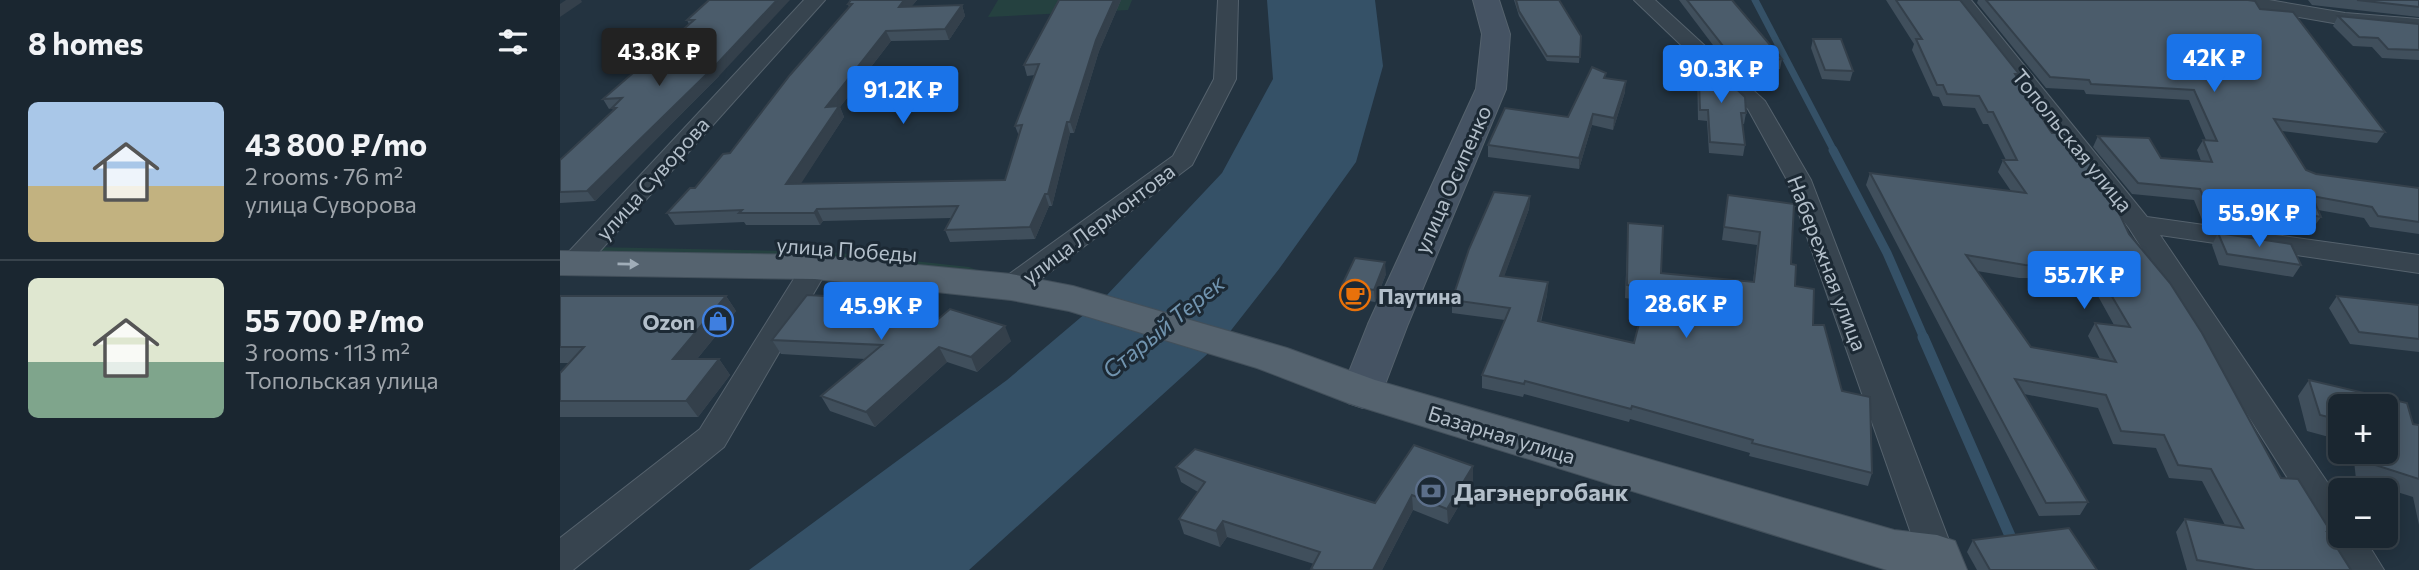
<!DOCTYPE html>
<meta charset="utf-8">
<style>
:root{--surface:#1a2630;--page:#27323c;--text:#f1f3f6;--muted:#9fa5ab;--line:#38434c;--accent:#1a73e8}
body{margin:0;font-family:Commissioner,sans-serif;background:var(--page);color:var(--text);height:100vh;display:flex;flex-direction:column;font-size:26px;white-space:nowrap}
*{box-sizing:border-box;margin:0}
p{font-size:23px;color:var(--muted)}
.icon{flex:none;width:38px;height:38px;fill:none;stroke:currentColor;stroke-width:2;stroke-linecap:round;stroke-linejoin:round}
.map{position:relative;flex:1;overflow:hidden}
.side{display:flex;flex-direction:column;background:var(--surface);width:560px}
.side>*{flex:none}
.controls{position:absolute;left:1768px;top:394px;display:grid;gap:14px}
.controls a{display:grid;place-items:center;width:70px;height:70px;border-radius:10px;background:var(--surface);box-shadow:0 4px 18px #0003,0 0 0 2px var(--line);font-size:35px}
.price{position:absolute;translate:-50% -60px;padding:0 16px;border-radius:7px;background:var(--accent);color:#fff;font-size:23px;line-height:46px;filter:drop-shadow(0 2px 4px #0008)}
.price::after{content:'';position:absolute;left:50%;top:42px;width:21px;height:16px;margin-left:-10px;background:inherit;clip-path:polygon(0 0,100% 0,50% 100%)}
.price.current{background:#222;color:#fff}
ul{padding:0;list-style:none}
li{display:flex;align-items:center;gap:21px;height:175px;padding:0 28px}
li+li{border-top:2px solid var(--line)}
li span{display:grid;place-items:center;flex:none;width:196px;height:140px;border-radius:10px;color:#555}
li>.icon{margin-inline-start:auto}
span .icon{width:84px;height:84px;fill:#fffc;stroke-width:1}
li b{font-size:30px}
h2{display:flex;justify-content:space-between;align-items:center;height:84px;padding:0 28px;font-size:30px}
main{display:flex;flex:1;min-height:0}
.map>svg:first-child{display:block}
.green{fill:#254140}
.water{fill:#355167}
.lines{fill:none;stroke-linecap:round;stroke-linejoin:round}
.stream-far2{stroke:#355167;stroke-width:7}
.stream-far1{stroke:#355167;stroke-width:9}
.stream{stroke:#355167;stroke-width:11}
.minor-casing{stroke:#55626d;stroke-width:2}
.secondary-casing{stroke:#55626d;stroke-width:2}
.primary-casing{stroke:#43505b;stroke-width:2}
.minor{fill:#37444f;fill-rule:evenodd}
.secondary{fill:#455363;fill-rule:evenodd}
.primary{fill:#55636f;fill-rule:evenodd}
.wall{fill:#404f5c;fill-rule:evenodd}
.shaded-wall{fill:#34404b}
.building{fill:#4b5c6b;stroke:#34404b;stroke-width:2;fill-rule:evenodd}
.oneway{fill:#a0adb8}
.labels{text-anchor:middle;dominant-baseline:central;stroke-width:6;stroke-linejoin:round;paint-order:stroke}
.street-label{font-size:21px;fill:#b3bfca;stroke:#1c2934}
.poi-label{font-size:21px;font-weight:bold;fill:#b3bfca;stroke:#1c2934;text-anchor:start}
.water-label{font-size:23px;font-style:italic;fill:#7194af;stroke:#1c2934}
.near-poi-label{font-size:24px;font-weight:bold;fill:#b3bfca;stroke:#1c2934;text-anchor:start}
</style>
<main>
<section class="side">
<h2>8 homes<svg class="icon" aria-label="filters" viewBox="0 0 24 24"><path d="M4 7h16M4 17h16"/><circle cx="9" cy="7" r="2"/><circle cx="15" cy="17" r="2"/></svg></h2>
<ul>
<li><span style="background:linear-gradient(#a9c7e8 60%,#c2b280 0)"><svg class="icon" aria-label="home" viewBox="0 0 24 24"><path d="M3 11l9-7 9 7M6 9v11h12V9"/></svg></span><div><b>43 800 ₽/mo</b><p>2 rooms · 76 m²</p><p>улица Суворова</p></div></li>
<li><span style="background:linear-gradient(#dfe7d0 60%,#7fa58c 0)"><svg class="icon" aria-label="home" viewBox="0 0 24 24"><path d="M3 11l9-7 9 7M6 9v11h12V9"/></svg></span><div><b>55 700 ₽/mo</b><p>3 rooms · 113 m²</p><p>Топольская улица</p></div></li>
</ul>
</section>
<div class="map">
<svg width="1859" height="570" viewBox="0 0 1859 570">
<rect width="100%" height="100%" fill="#233340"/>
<!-- green -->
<g class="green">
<polygon points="438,0 572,0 568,10 428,17"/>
<polygon points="33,247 270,252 409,267 440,280 25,259"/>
</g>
<!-- water -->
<polygon class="water" points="707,0 815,0 823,66 796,162 719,269 665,338 409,570 189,570 447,380 546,296 662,173 713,79"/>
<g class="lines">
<!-- stream-far2 -->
<polyline class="stream-far2" points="1195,0 1274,151"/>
<!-- stream-far1 -->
<polyline class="stream-far1" points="1273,150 1327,253 1364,338"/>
<!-- stream -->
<polyline class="stream" points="1363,337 1465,570"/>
<!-- minor casing -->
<g class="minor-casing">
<g id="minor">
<polygon points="244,0 265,0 23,270 13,273 3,270 0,263 3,258"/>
<polygon points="658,0 678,0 676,79 632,165 461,294 451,296 441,294 437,287 441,280 613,156 654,79"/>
<polygon points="1074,0 1095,0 1205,101 1251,180 1395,556 1390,567 1381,570 1364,567 1359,556 1227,180 1188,109"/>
<polygon points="1391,0 1411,0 1587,217 1859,255 1859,273 1600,235 1780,501 1780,536 1803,536 1824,570 1786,570 1569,228"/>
<polygon points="1666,0 1709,0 1785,13 1859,19 1859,31 1785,25 1676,6"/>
<polygon points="255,258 265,261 269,267 164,447 13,570 0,570 0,538 140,429 245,261"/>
</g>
</g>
<!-- secondary casing -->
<g class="secondary-casing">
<polygon id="secondary" points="913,0 939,0 950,34 946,89 848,324 818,403 803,408 788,403 781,392 808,324 916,89 922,34"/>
</g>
<!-- primary casing -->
<g class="primary-casing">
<polygon id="primary" points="0,251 255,255 451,274 513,286 727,348 815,380 1334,530 1377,535 1395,541 1407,570 1327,570 788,403 697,368 509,311 451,300 255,279 0,275"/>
</g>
<!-- minor -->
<use href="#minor" class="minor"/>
<!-- secondary -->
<use href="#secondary" class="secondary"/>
<!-- primary -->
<use href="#primary" class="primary"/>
</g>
<!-- wall -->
<g class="wall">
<polygon points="149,0 159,76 35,201 0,203 0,160 53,110 52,108 49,109 43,99 129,24 127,20"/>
<polygon points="357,0 351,7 402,5 405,16 389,40 331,41 280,107 284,117 240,184 445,180 459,136 455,126 475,75 467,76 464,65 499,0 561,0 539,51 514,133 510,133 492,206 489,206 475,239 390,242 385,230 391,218 263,221 260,225 186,225 184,222 115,225 107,213 135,188 170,153 289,7 288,4"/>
<polygon points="954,0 999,0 1021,36 1019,63 987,61 959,16"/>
<polygon points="1119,0 1172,0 1222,59 1220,69 1178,73 1165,61"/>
<path d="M1326,0H1400L1459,74L1458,78L1489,129L1569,234L1721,478L1771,532L1769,535L1791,570H1627L1616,532L1625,519L1665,525L1642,481L1609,478L1596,448L1553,444L1538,408L1464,394L1528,502L1520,515L1479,516L1306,185L1310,173L1451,191L1438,172L1443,160H1446L1428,124H1423L1415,108L1383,106L1379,97L1373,96L1352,50L1354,44ZM1417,271L1459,278H1528L1554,325L1535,323L1528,336L1540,359L1471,347Z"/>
<polygon points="1418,0 1688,0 1700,9 1825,132 1817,143 1722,131 1746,170 1756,174 1859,188 1859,234 1810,227 1804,218 1758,210 1761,217 1753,228 1718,222 1712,232 1643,222 1634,200 1572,194 1533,147 1538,136 1601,158 1641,161 1637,150 1643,140 1646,140 1629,100 1526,94 1524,90 1486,88 1417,3"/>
<polygon points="1748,0 1859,0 1859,17 1752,5"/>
<polygon points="1778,16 1859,24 1859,60 1822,58 1812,47 1793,46 1773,26"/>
<polygon points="1253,39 1293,71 1290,81 1262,79 1251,48"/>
<polygon points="1138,53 1186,113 1184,124 1182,124 1185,145 1183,156 1149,153 1147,121 1138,120 1137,64"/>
<polygon points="1046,79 1065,92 1053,130 1032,125 1019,169 928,157 928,145 1008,117"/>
<polygon points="1168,195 1231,264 1235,286 1282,391 1312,473 1308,486 1189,456 1190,453 1070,419 1069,422 964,394 963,397 922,388 922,375 945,320 892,313 892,300 970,196 969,209 944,276 988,282 987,295 981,322 1074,343 1085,301 1065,298 1068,223 1101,273 1193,282 1197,245 1162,240"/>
<polygon points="1658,233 1741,265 1733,277 1659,265 1652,245"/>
<polygon points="826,274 815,302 784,297 782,285"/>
<polygon points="0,296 166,296 176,311 137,359 159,359 170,375 138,417 0,417 0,373 9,363 0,363"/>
<polygon points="1777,296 1859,305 1859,352 1790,344 1769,308"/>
<polygon points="319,299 326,313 323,318 451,341 417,372 387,362 315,427 270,411 261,396 305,359 221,354 212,340"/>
<polygon points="1749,380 1847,403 1853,424 1859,425 1859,525 1853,497 1796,479 1793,452 1825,452 1825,406 1780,406 1780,440 1747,431 1738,396"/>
<polygon points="616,467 815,503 913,482 888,524 853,510 822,570 751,570 754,564 667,537 660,547 624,534 619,519 638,492 621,482"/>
<polygon points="1413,540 1537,570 1417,570 1407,552"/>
</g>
<!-- shaded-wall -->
<g class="shaded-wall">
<polygon points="6,0 21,0 22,2 0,17 0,4"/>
<polygon points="217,0 230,0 159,76 35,201 27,191"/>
<polygon points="344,0 357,0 343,17 339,7"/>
<polygon points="554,0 561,0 539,51 514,133 510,122 536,40"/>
<polygon points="402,5 405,16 389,40 385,29"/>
<polygon points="326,31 331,41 280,107 284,117 233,196 226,184 266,107"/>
<polygon points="1066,81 1065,92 1053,130 1054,118"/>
<polygon points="1033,114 1032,125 1019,169 1019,158"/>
<polygon points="507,122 510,133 492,206 488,194"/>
<polygon points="485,194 489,206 475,239 470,227"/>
<polygon points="970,196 969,209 940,288 940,276"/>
<polygon points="257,209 263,221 260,225 254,213"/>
<polygon points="825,262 826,274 815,302 814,290"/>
<polygon points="988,282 987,295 977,334 978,321"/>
<polygon points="166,296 176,311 124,375 113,359"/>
<polygon points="319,299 326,313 312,332 304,317"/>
<polygon points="445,326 451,341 417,372 411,357"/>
<polygon points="379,347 387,362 315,427 306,412"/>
<polygon points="159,359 170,375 138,417 126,401"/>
<polygon points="913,466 913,482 888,524 887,509"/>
<polygon points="852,495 853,510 822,570 813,570"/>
<polygon points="663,521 667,537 660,547 656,531"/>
</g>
<!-- building -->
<g class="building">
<polygon points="149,0 217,0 154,67 27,191 0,192 0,160 56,108 52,108 62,98 43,99 134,20 127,20"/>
<polygon points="291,0 344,0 339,7 402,5 385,29 326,31 266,107 279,106 226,184 445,180 462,125 455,126 479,64 464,65 499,0 554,0 536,40 510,122 507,122 488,194 485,194 470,227 385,230 398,206 257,209 254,213 179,213 182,210 107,213 130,188 135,188 163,154 170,153 230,75 292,4 288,4"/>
<polygon points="956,0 999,0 1021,36 1020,57 987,56 959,11"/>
<polygon points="1127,0 1172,0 1222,59 1180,63 1167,51"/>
<path d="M1336,0H1400L1459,74H1455L1489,129L1492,133H1506L1544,181L1569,234L1610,283L1642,333L1721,478L1738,479L1771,532H1767L1791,570H1695L1637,560L1625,519L1683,528L1651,469L1618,465L1604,435L1561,431L1546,395L1455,379L1528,502L1486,503L1310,173L1466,193L1443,160H1457L1433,112H1428L1419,96L1387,94L1383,85H1377L1356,39H1362ZM1406,255L1465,265L1534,266L1570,327L1535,323L1556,362L1471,347Z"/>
<polygon points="1426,0 1688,0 1695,1 1700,9 1733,12 1825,132 1714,119 1746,170 1756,174 1859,188 1859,222 1818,216 1812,207 1752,196 1761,217 1713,208 1719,220 1649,211 1640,189 1578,183 1538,136 1589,138 1601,158 1652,162 1643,140 1657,141 1634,90 1531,84 1529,80 1490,77"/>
<polygon points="1797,0 1859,0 1859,7"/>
<polygon points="1778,16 1859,24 1859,50 1828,49 1818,38 1799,37"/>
<polygon points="1253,39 1281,39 1293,71 1265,70"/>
<polygon points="1138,53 1185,97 1186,113 1181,113 1185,145 1150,142 1148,110 1140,110"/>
<polygon points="1032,67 1046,73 1044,78 1066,81 1054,118 1033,114 1019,158 928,145 945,108 1008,117"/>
<polygon points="934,192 970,196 940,276 988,282 978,321 1074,343 1088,289 1067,285 1068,223 1103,226 1101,273 1194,282 1200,232 1164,227 1168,195 1234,204 1231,264 1236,265 1235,286 1254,289 1253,325 1264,325 1282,391 1310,397 1312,473 1192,443 1193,440 1072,406 1071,409 965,381 964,384 922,375 950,308 892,300 909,249"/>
<polygon points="1658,233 1731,244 1741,265 1667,254"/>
<polygon points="795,258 825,262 814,290 782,285"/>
<polygon points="247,295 319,299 304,317 376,321 390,309 445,326 411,357 379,347 306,412 261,396 322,345 212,340"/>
<polygon points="0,296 166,296 113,359 159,359 126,401 0,401 0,373 24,347 0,347"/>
<polygon points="1777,296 1859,305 1859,339 1799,332"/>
<polygon points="1749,380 1847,403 1853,424 1859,425 1859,479 1809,463 1808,452 1825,452 1825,406 1780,406 1780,420 1760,415"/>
<polygon points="854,445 913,466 887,509 852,495 813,570 754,570 751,569 760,552 663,521 656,531 619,519 645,482 616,467 635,449 815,503"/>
<polygon points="1509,528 1537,570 1430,570 1413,540"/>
</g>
<!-- one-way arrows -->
<defs><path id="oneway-solid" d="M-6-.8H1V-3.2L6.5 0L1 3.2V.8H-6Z" transform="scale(1.75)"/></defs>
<use class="oneway" href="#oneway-solid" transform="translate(68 264) rotate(1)"/>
<!-- icons -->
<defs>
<g id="cafe-ring" transform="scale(1.575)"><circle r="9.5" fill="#1c2934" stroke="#e8710a" stroke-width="1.5"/><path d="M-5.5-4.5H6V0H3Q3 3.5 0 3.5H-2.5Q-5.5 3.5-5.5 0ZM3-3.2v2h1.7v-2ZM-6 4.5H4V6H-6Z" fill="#e8710a"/></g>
<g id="shop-ring" transform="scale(1.575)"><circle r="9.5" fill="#1c2934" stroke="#3f7fe0" stroke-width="1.5"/><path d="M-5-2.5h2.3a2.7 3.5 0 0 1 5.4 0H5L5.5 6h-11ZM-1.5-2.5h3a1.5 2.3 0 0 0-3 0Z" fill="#3f7fe0"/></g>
<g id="bank-ring" transform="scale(1.575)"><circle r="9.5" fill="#1c2934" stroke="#5c6f8a" stroke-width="1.5"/><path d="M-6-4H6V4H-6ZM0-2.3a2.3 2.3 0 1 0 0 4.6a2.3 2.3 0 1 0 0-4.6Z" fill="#5c6f8a"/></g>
</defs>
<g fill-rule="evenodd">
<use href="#cafe-ring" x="795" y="295"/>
<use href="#shop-ring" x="158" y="321"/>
<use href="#bank-ring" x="871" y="491"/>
</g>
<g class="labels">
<!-- street labels -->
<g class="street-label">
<text transform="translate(1513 140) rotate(51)">Топольская улица</text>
<text transform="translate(92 178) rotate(-48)">улица Суворова</text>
<text transform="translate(892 179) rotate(-66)">улица Осипенко</text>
<text transform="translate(538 223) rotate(-37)">улица Лермонтова</text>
<text transform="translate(287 249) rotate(4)">улица Победы</text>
<text transform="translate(1268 263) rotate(69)">Набережная улица</text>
<text transform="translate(942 434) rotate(17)">Базарная улица</text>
</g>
<!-- poi labels -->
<g class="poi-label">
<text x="818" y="295">Паутина</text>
<text x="135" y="321" text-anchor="end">Ozon</text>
</g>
<!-- water labels -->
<g class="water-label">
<text transform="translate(603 326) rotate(-39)">Старый Терек</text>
</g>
<!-- near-poi labels -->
<g class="near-poi-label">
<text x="894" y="491">Дагэнергобанк</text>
</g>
</g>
</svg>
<div class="controls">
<a>+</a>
<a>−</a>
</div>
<b class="price current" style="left:99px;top:88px">43.8K ₽</b>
<b class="price" style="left:1654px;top:94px">42K ₽</b>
<b class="price" style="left:1161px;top:105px">90.3K ₽</b>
<b class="price" style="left:343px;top:126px">91.2K ₽</b>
<b class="price" style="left:1699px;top:249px">55.9K ₽</b>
<b class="price" style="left:1524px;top:311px">55.7K ₽</b>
<b class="price" style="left:1126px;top:340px">28.6K ₽</b>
<b class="price" style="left:321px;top:342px">45.9K ₽</b>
</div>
</main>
